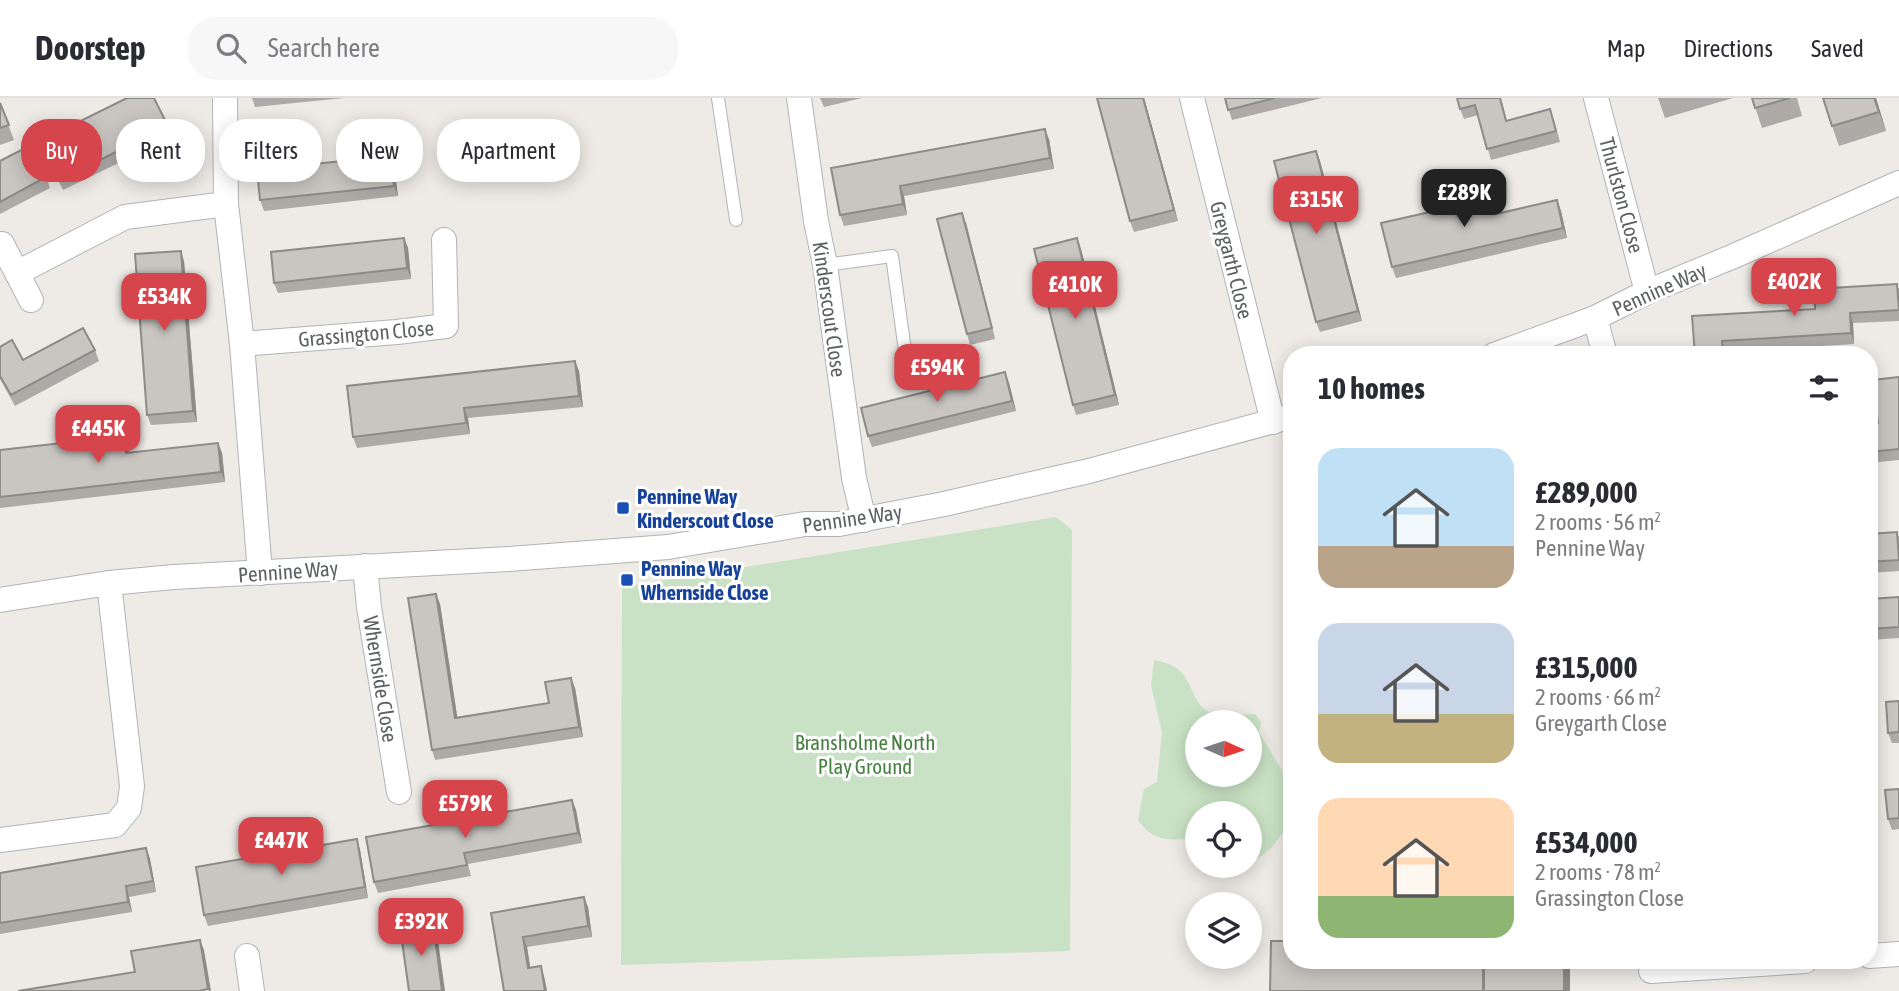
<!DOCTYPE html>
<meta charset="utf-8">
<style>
:root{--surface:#fff;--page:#f7f7f7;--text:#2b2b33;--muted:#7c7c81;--line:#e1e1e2;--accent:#d6444c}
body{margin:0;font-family:"Asap Condensed",sans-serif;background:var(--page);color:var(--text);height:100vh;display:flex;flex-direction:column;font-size:26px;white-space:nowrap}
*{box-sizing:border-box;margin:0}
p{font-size:23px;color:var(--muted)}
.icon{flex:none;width:38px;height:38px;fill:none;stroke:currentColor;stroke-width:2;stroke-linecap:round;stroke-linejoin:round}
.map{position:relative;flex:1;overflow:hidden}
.side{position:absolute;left:1283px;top:248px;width:595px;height:623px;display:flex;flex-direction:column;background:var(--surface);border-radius:28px;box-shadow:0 4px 18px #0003}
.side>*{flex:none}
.banner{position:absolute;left:21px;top:21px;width:665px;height:63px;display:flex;gap:14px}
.needle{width:46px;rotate:93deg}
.buttons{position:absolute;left:1185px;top:612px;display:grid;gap:14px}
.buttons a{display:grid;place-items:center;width:77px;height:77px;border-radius:50%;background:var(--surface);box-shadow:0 4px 18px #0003;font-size:35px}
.price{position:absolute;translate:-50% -60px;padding:0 16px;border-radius:14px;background:var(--accent);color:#fff;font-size:23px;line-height:46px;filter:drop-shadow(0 2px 4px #0008)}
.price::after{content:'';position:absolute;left:50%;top:42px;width:21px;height:16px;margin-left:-10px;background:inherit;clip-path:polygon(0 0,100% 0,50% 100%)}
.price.active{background:#222;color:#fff}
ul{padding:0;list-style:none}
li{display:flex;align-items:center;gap:21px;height:175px;padding:0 35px}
li span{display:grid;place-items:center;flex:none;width:196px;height:140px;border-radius:21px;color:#555}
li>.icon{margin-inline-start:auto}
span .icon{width:84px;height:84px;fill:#fffc;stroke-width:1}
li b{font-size:30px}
h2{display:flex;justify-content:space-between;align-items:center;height:84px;padding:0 35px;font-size:30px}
.chip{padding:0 24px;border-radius:28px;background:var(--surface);box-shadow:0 4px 18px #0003;font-size:24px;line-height:63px}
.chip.active{background:var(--accent);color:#fff}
header{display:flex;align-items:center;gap:42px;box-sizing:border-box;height:98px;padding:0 35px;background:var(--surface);border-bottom:2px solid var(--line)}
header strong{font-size:33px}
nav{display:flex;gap:38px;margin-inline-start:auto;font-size:24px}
.search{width:490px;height:63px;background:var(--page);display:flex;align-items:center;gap:18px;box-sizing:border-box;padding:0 24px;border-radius:28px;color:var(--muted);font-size:26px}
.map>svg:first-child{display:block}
.green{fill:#c9e2c5;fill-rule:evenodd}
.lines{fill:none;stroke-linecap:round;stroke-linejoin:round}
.lane-casing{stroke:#b1b3b6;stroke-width:14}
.street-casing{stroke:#b1b3b6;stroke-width:26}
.lane{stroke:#fff;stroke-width:12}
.street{stroke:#fff;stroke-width:24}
.wall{fill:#adaaa7}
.shaded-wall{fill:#8d8b88}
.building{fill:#c9c6c2;stroke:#8d8b88;stroke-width:2}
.transit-dot{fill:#1a4fb4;stroke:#fff;stroke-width:2.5}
.labels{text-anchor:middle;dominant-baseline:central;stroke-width:6;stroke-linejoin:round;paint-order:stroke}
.street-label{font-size:21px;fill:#5d6164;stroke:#fff}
.transit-label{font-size:21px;font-weight:bold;fill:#164399;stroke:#fff;text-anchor:start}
.park-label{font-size:21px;fill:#45813f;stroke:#fff}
</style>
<header>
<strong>Doorstep</strong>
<div class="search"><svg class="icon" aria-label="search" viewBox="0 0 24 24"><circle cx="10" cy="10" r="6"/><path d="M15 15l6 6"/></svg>Search here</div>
<nav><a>Map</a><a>Directions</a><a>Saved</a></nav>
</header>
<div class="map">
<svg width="1899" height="893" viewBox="0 0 1899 893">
<rect width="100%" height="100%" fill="#eeebe6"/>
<!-- green -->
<g class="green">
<polygon points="1056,419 1072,432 1070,853 621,867 622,489"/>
<path d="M1154,562C1163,564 1172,566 1179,572C1193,584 1194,610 1212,615C1226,620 1241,616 1255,616L1261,624L1259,634L1291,688L1292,723L1271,750L1257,761L1250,760V716H1197V741C1170,741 1155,746 1138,722L1144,691L1157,684L1162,634L1151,587ZM1197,625H1250V677H1197Z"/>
</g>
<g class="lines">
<!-- lane casing -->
<g class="lane-casing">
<g id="lane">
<polyline points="718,0 736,122"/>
<polyline points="825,167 892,158 906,260"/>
</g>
</g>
<!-- street casing -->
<g class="street-casing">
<g id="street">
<polyline points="225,0 226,106 242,246 260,475"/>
<polyline points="799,0 816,123 825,167 854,380 864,422"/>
<polyline points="1192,0 1273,324"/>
<polyline points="1596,0 1647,194"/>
<polyline points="2,146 31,202"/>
<polyline points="17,175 125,119 226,106"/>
<polyline points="1595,220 1605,257"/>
<polyline points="242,246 397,234 446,228 444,142"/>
<polyline points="1494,257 1595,220 1647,194 1734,158 1899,85"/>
<polyline points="365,468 369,509 399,694"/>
<polyline points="0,502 109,485 174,479 509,461 668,449 805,426 839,426 944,406 1089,373 1292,318"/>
<polyline points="0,742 115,727 129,710 132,688 109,485"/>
<polyline points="247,858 252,893"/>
<polyline points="1869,858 1899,856"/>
<polyline points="1651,873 1805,863"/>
</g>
</g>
<!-- lane -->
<use href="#lane" class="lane"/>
<!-- street -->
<use href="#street" class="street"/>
</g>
<!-- wall -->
<g class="wall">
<polygon points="252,0 344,0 255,9"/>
<polygon points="820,0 862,0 824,9"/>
<polygon points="1097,0 1144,0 1178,123 1134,134 1130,123"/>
<polygon points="1225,0 1322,0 1232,22"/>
<polygon points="1501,0 1507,23 1554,22 1560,44 1491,62 1478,17 1464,21 1460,11"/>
<polygon points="1658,0 1733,0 1665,20"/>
<polygon points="1752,0 1797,0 1802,18 1762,30"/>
<polygon points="1876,0 1886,33 1839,48 1832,28"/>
<polygon points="0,5 14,42 0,47"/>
<polygon points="168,28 172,39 63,92 44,53 40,43"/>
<polygon points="1049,41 1054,71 904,98 907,117 844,128 840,117 831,70"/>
<polygon points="1316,53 1320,63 1362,223 1320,234 1316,224"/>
<polygon points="0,63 46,79 50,90 0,116"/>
<polygon points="394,68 398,98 264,113 260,102"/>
<polygon points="1557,102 1561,113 1567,140 1396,180 1392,169 1496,110 1498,116"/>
<polygon points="966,125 995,241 970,247 967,236"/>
<polygon points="404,140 408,150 411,181 278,195 274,185"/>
<polygon points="1081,151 1119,307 1076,317 1073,307"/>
<polygon points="184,163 197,324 151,327 147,317"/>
<polygon points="1899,190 1899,223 1853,225 1854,246 1726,254 1726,257 1695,257 1692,218 1815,211"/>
<polygon points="0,249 23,262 95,252 99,263 15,308 0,281"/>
<polygon points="575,263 579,273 583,309 468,320 470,336 357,350 353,339"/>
<polygon points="1899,279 1899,362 1869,365 1869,326 1878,325"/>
<polygon points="1009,285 1016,313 872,349 868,338"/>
<polygon points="218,345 222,355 225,384 0,410 0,352 128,348 129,355"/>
<polygon points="1869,436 1899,438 1899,473 1869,475"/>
<polygon points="436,496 440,506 457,619 549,605 571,580 575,590 583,639 435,662 432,652"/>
<polygon points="1899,499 1899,540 1869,542 1869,501"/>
<polygon points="1899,603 1899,645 1892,645 1888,635"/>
<polygon points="1899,691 1899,731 1892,732 1888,721"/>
<polygon points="572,702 576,712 582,745 468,766 471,778 378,795 374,784"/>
<polygon points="357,741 360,752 368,800 208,828 204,817"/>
<polygon points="146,750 150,761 156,794 129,799 132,814 0,836 0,775"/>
<polygon points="588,809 592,839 527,849 530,869 544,878 547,893 491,815"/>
</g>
<!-- shaded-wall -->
<g class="shaded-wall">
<polygon points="1143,0 1144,0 1178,123 1174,112"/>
<polygon points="1874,0 1876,0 1886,33 1879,14"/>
<polygon points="1045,31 1049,41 1054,71 1050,60"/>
<polygon points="1316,53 1320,63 1362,223 1358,213"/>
<polygon points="390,58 394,68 398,98 394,88"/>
<polygon points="900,88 904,98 907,117 903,106"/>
<polygon points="1557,102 1561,113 1567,140 1563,130"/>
<polygon points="962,115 966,125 995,241 992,230"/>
<polygon points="404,140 408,150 411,181 407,170"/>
<polygon points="1077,140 1081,151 1119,307 1115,297"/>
<polygon points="181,153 184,163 197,324 193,313"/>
<polygon points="1850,215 1853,225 1854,246 1851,235"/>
<polygon points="1722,243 1726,254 1726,257 1723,257"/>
<polygon points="575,263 579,273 583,309 579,298"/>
<polygon points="1005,274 1009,285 1016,313 1012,303"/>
<polygon points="464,310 468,320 470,336 466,325"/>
<polygon points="124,338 128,348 130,366 126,355"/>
<polygon points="218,345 222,355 225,384 221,374"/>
<polygon points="436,496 440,506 459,630 455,620"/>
<polygon points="571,580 575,590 583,639 579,629"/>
<polygon points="572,702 576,712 582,745 578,735"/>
<polygon points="357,741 360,752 368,800 365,789"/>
<polygon points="146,750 150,761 156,794 153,783"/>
<polygon points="126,788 129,799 132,814 128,804"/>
<polygon points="584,799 588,809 592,839 588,828"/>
<polygon points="433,824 437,835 445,893 442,893"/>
<polygon points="523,839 527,849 532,880 528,870"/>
<polygon points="200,842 204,852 211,893 209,893 208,891"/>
<polygon points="1564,863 1569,863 1570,865 1570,893 1564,893"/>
<polygon points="541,868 544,878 547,893 545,893"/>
</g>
<!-- building -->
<g class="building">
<polygon points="127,0 154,0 168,28 60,82 40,43"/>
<polygon points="1097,0 1143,0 1174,112 1130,123"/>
<polygon points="1225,0 1275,0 1228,12"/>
<polygon points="1457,0 1500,0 1506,23 1550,11 1556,33 1487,51 1475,7 1460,11"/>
<polygon points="1752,0 1790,0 1755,10"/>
<polygon points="1823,0 1874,0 1879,14 1832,28"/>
<polygon points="0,5 9,27 0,30"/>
<polygon points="1045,31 1050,60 900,88 903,106 840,117 831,70"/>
<polygon points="29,48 46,79 0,104 0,63"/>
<polygon points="1316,53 1358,213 1316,224 1274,63"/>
<polygon points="390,58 394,88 260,102 257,72"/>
<polygon points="1492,100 1496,116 1557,102 1563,130 1392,169 1381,125"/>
<polygon points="962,115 992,230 967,236 937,121"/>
<polygon points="404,140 407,170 274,185 271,154"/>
<polygon points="1077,140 1115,297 1073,307 1034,151"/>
<polygon points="181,153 193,313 147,317 135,156"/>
<polygon points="1897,186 1899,212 1850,215 1851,235 1722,243 1723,257 1695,257 1692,218 1815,211 1814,191"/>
<polygon points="83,230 95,252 11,297 0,278 0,249 12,242 23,262"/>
<polygon points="575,263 579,298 464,310 466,325 353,339 347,288"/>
<polygon points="1005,274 1012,303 868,338 861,310"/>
<polygon points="1899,279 1899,351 1869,354 1869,326 1878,325 1873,282"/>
<polygon points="124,338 126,355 218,345 221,374 0,399 0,352"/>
<polygon points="1897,434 1899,462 1869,464 1869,436"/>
<polygon points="436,496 455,620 549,605 545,584 571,580 579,629 432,652 408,500"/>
<polygon points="1899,499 1899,529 1869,531 1869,501"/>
<polygon points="1899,603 1899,634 1888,635 1886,604"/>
<polygon points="1899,691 1899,720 1888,721 1885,692"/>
<polygon points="572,702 578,735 464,755 467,767 374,784 366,739"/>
<polygon points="357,741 365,789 204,817 196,769"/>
<polygon points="146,750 153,783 126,788 128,804 0,825 0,775"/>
<polygon points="584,799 588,828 523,839 528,870 541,868 545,893 504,893 491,815"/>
<polygon points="433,824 442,893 409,893 400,829"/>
<polygon points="200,842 208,891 199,893 18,893 135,874 131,853"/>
<polygon points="1271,843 1292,843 1292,863 1483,863 1483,893 1270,893"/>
<rect x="1484" y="863" width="80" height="30"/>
</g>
<!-- markers -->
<g class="transit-dot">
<rect x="616" y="403" width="14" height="14" rx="3.5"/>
<rect x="620" y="475" width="14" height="14" rx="3.5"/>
</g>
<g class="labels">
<!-- street labels -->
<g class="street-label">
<text transform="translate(1622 97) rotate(75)">Thurlston Close</text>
<text transform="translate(1232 162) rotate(76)">Greygarth Close</text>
<text transform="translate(1659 191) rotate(-24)">Pennine Way</text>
<text transform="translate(830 211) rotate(82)">Kinderscout Close</text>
<text transform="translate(366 235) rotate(-5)">Grassington Close</text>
<text transform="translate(852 420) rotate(-8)">Pennine Way</text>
<text transform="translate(288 473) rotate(-4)">Pennine Way</text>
<text transform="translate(381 581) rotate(81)">Whernside Close</text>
</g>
<!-- transit labels -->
<g class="transit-label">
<text x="637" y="398">Pennine Way<tspan x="637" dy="24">Kinderscout Close</tspan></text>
<text x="641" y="470">Pennine Way<tspan x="641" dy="24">Whernside Close</tspan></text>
</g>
<!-- park labels -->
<g class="park-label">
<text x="865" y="644">Bransholme North<tspan x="865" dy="24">Play Ground</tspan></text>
</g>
</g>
</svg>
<div class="buttons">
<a><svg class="needle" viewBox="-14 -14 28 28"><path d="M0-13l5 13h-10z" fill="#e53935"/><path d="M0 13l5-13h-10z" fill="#7c7c81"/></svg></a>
<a><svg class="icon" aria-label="locate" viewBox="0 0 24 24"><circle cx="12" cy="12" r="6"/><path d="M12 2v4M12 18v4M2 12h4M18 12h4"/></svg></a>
<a><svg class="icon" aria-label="layers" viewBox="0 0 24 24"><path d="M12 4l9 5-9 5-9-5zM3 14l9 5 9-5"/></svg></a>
</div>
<b class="price active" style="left:1464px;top:131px">£289K</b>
<b class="price" style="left:1316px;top:138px">£315K</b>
<b class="price" style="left:1794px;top:220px">£402K</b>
<b class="price" style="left:1075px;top:223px">£410K</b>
<b class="price" style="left:164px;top:235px">£534K</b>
<b class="price" style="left:937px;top:306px">£594K</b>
<b class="price" style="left:98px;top:367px">£445K</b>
<b class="price" style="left:465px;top:742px">£579K</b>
<b class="price" style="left:281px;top:779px">£447K</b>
<b class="price" style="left:421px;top:860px">£392K</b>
<div class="banner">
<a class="chip active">Buy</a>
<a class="chip">Rent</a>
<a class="chip">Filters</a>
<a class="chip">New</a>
<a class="chip">Apartment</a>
</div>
<section class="side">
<h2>10 homes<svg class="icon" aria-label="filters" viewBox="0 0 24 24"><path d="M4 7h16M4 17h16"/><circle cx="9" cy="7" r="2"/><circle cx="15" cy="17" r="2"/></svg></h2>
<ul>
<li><span style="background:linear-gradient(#bfe0f5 70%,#b9a48a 0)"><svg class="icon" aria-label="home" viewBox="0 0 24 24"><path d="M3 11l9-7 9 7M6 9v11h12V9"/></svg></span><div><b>£289,000</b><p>2 rooms · 56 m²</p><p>Pennine Way</p></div></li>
<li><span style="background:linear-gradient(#c9d6e8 65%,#c2b280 0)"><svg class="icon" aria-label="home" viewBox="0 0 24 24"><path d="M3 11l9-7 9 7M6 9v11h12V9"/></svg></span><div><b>£315,000</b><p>2 rooms · 66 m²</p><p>Greygarth Close</p></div></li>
<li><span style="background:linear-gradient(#ffd9b3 70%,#8fb573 0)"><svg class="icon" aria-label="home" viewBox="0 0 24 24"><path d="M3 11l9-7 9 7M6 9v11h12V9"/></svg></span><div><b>£534,000</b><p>2 rooms · 78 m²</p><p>Grassington Close</p></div></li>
</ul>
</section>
</div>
